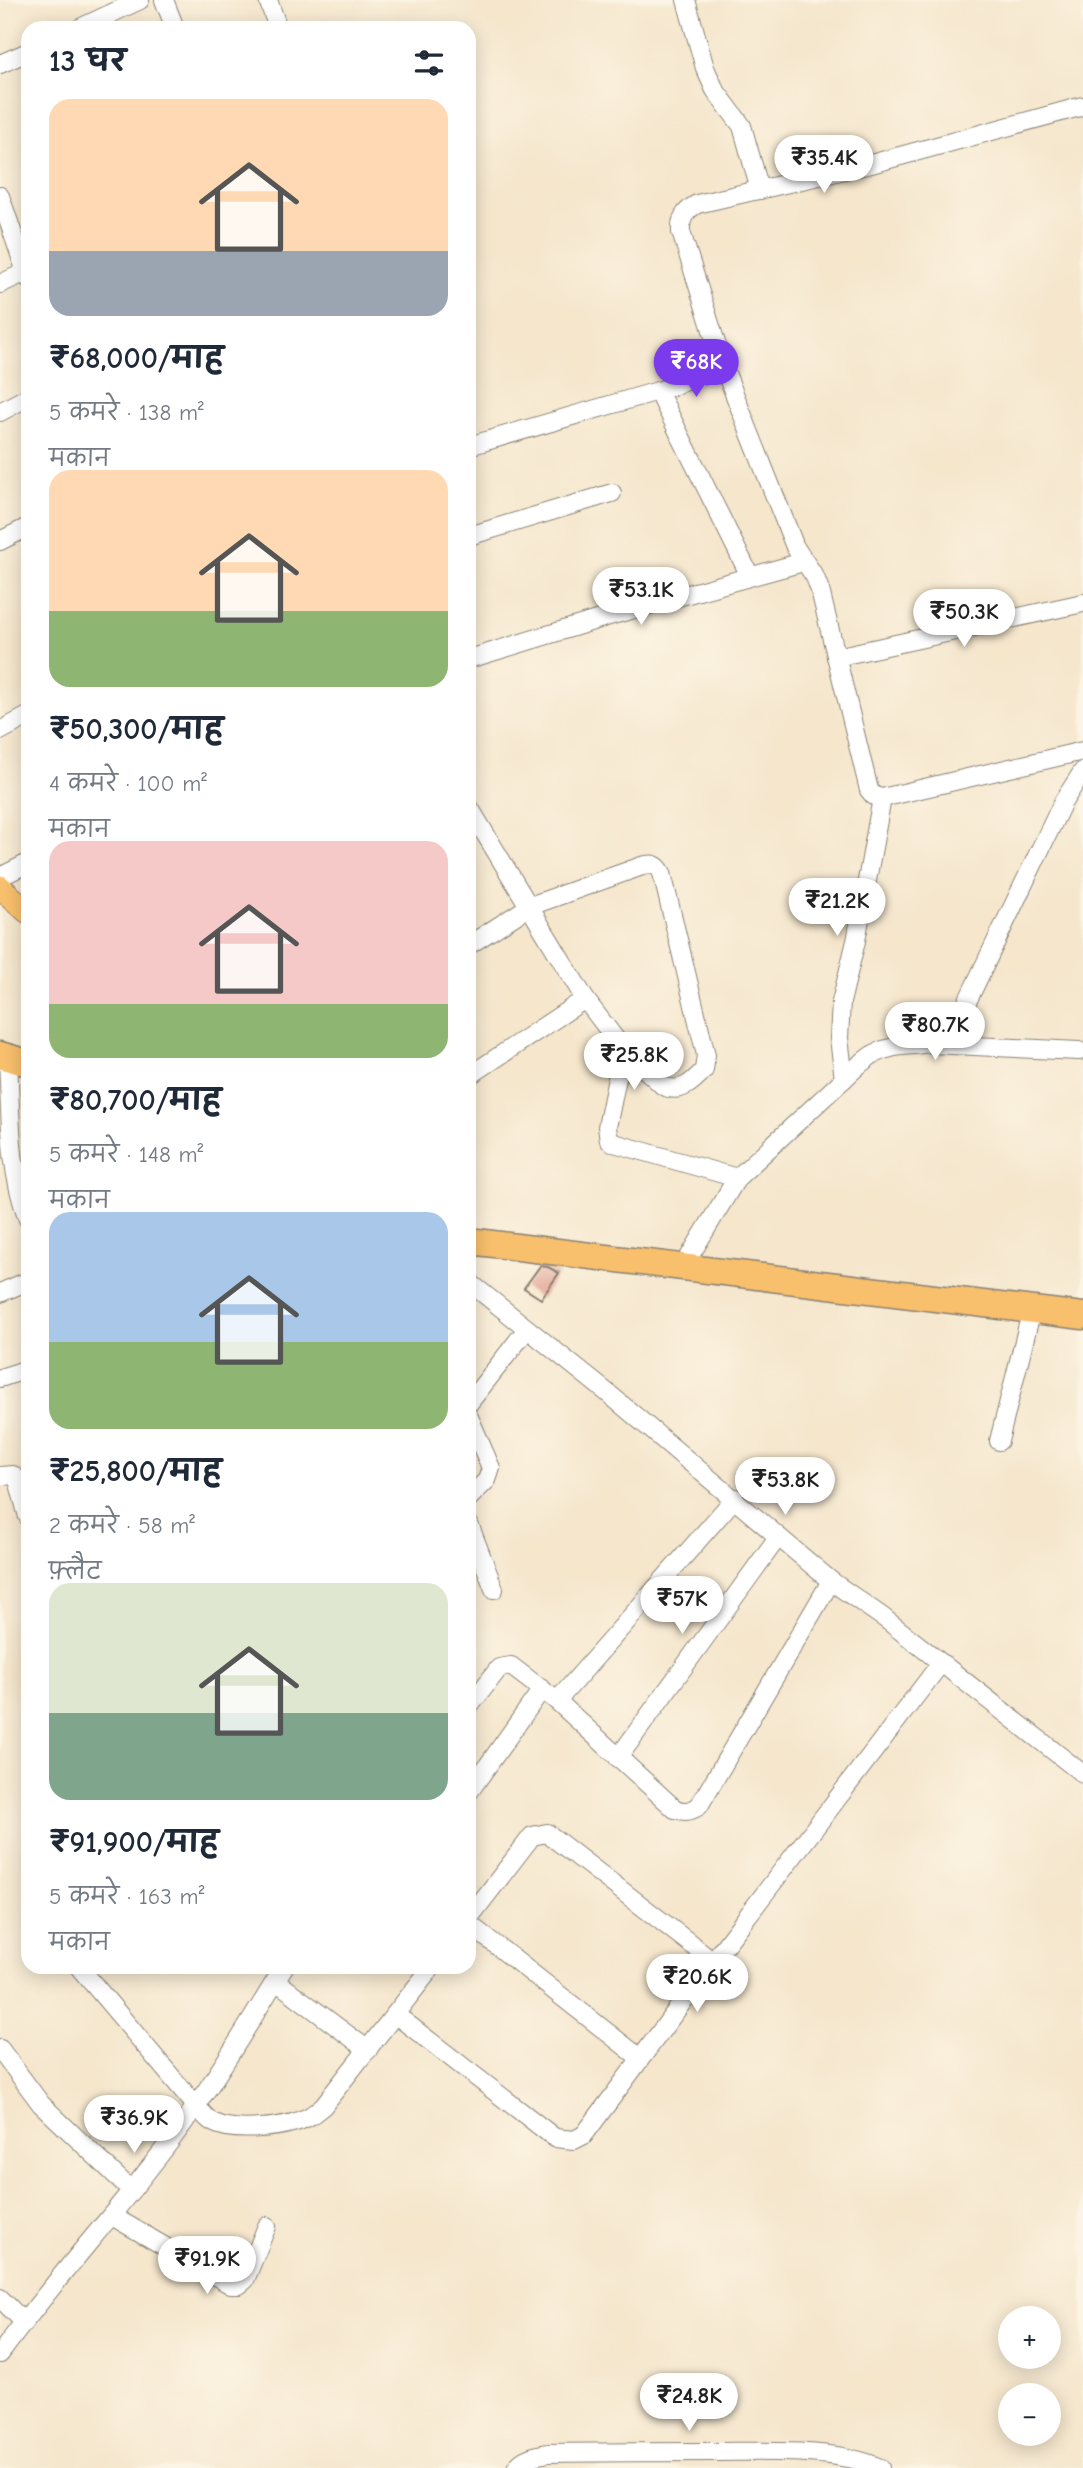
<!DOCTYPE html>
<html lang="hi">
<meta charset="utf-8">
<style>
:root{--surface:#fff;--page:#f6f6f7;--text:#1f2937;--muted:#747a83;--accent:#7c3aed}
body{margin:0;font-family:"Comic Neue","Playpen Sans Deva",sans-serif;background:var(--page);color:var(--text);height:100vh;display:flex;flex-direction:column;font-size:26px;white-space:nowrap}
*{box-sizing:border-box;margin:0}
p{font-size:23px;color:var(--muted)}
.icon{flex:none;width:38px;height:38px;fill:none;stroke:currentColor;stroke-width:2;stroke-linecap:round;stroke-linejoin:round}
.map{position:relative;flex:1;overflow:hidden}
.sheet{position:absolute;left:21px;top:21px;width:455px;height:1953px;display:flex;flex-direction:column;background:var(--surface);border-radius:21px;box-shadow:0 4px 18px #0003}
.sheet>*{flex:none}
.controls{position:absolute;left:998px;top:2306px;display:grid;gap:14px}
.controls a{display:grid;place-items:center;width:63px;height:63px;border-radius:50%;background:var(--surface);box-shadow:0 4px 18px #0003;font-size:35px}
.price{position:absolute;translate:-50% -60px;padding:0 16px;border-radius:24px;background:#fff;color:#222;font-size:23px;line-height:46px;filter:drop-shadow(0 2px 4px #0008)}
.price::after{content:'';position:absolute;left:50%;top:42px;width:21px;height:16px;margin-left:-10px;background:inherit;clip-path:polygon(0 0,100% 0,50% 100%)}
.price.selected{background:var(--accent);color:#fff}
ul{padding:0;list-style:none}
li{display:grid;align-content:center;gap:14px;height:371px;padding:0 28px}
li span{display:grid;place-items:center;height:217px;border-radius:21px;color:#555}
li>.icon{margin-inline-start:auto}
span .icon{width:126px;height:126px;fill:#fffc;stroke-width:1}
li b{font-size:30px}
h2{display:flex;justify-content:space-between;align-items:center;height:84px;padding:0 28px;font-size:30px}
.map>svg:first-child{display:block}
.building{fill:#de9888}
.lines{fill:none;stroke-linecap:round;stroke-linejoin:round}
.minor-casing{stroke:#888174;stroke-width:20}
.major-casing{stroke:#888174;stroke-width:25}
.highway-casing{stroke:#888174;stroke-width:29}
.minor{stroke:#fff;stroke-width:18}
.major{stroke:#f8bf6c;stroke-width:23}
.highway{stroke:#f8bf6c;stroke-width:26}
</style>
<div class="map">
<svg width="1083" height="2468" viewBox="0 0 1083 2468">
<rect width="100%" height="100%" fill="#fcf5e5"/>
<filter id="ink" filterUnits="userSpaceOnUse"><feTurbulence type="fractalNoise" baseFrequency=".0143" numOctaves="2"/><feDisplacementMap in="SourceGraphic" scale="14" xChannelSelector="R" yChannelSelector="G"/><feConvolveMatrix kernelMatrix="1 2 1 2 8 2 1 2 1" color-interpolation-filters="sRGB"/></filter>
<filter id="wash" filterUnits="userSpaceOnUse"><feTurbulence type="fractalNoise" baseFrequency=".00686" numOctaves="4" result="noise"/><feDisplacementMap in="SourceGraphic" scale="28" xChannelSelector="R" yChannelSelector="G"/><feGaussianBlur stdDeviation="1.57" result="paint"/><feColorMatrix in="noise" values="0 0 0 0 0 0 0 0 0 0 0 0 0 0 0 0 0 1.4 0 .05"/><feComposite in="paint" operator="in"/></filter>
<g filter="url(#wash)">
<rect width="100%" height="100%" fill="#f5e6cc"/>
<g id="blocks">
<!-- building -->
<polygon class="building" points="540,1266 548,1267 559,1273 541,1299 524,1288"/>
</g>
</g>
<g filter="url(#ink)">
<use href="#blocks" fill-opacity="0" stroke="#888174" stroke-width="2"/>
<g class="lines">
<!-- minor casing -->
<g class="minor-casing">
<g id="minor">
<polyline points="164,0 175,28"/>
<polyline points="268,0 278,28"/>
<polyline points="686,0 705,68 715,90 742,126 760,190"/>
<polyline points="80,28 140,0"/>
<polyline points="0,64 28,52"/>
<polyline points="0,196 28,278"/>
<polyline points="0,284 26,272"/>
<path d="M724,368L681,232C680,218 685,211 697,204L871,164L1083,106"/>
<polyline points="658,391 750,576"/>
<polyline points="0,412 28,397"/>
<polyline points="469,446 658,391 724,368 795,547 815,577 820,590 869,790 874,796 882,798 1083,751"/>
<polyline points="469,536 612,493"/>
<polyline points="0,541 28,527"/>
<polyline points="836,657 1083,603"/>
<polyline points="469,659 616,614 803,562"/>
<polyline points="0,731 28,716"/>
<path d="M469,807L585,999L623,1049L663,1086C680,1094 692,1083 704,1070L706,1055L662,873C657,864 653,863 642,866L530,906L469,945"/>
<polyline points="0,877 28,863"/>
<polyline points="932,1044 1079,1051"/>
<polyline points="623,1049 607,1127 609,1140 614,1143 737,1178"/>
<path d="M8,1058C11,1112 8,1168 28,1219"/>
<polyline points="469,1076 585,999"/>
<polyline points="844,1079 839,1038 841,1002 856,941 882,798"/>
<path d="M683,1267L737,1178L860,1064C865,1061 869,1056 874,1054C902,1039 929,1053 954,1029L1063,802L1083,771"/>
<polyline points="469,1282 609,1394 831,1581 884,1618 1083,1774"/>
<polyline points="0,1293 28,1281"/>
<polyline points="0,1378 28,1369"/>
<polyline points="469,1403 527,1329"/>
<polyline points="469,1417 491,1468 487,1480 469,1498"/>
<polyline points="999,1441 1032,1309"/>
<polyline points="0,1476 13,1475 18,1480 28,1517"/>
<polyline points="469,1524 494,1589"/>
<polyline points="557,1701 735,1498"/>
<path d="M469,1707L499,1668L511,1666L557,1701L675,1809C684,1812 690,1812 699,1806L831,1581"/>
<polyline points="618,1758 778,1537"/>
<polyline points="469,1792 542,1689"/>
<polyline points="469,1918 532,1836 547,1833 713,1961"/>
<polyline points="469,1924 640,2058"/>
<path d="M79,1967L196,2106C201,2111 206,2118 212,2122C233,2134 289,2128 310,2116C315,2113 319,2109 323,2106L432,1967"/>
<polyline points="276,1981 368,2050"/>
<polyline points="396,2015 555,2138 574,2140 584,2135 713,1961 941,1663"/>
<polyline points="0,2049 41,2104 131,2190"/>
<polyline points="112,2216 231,2285 239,2285 245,2280 267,2226"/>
<polyline points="0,2298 24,2322"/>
<path d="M0,2354C62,2269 135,2193 195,2107C227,2062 255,2013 284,1967"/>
<path d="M516,2468C523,2457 537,2455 549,2453C604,2452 660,2452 715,2452C763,2452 837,2448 880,2468"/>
</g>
</g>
<!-- major casing -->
<g class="major-casing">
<polyline id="major" points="0,887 28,912"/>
</g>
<!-- highway casing -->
<g class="highway-casing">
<g id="highway">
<polyline points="0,1055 28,1063"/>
<polyline points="469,1241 1083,1316"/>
</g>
</g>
<!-- minor -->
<use href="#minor" class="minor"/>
<!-- major -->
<use href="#major" class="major"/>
<!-- highway -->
<use href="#highway" class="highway"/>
</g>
</g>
</svg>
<div class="controls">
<a>+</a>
<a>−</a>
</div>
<b class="price" style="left:824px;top:195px">₹35.4K</b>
<b class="price selected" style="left:696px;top:399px">₹68K</b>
<b class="price" style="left:641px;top:627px">₹53.1K</b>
<b class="price" style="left:964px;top:649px">₹50.3K</b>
<b class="price" style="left:837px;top:938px">₹21.2K</b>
<b class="price" style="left:935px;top:1062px">₹80.7K</b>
<b class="price" style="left:634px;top:1092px">₹25.8K</b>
<b class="price" style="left:785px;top:1517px">₹53.8K</b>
<b class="price" style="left:682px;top:1636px">₹57K</b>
<b class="price" style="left:697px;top:2014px">₹20.6K</b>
<b class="price" style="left:134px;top:2155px">₹36.9K</b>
<b class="price" style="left:207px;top:2296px">₹91.9K</b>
<b class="price" style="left:689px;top:2433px">₹24.8K</b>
<section class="sheet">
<h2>13 घर<svg class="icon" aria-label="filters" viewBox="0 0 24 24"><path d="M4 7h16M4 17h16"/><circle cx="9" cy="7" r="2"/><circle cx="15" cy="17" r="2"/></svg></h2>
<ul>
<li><span style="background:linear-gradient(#ffd9b3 70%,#9aa5b1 0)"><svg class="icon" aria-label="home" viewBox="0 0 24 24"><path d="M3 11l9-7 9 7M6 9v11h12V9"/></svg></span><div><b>₹68,000/माह</b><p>5 कमरे · 138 m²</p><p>मकान</p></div></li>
<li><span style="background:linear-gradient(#ffd9b3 65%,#8fb573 0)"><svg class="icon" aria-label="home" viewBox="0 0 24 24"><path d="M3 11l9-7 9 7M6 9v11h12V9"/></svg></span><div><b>₹50,300/माह</b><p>4 कमरे · 100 m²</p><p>मकान</p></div></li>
<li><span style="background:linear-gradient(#f6c9c9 75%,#8fb573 0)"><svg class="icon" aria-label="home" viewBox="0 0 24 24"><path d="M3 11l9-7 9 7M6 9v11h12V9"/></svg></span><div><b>₹80,700/माह</b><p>5 कमरे · 148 m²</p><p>मकान</p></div></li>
<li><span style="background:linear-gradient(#a9c7e8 60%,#8fb573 0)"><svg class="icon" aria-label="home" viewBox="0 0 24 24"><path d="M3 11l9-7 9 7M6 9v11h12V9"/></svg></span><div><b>₹25,800/माह</b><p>2 कमरे · 58 m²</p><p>फ़्लैट</p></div></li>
<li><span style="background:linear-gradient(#dfe7d0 60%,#7fa58c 0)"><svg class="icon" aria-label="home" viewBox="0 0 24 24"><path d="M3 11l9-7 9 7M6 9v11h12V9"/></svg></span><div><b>₹91,900/माह</b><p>5 कमरे · 163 m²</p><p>मकान</p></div></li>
</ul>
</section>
</div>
